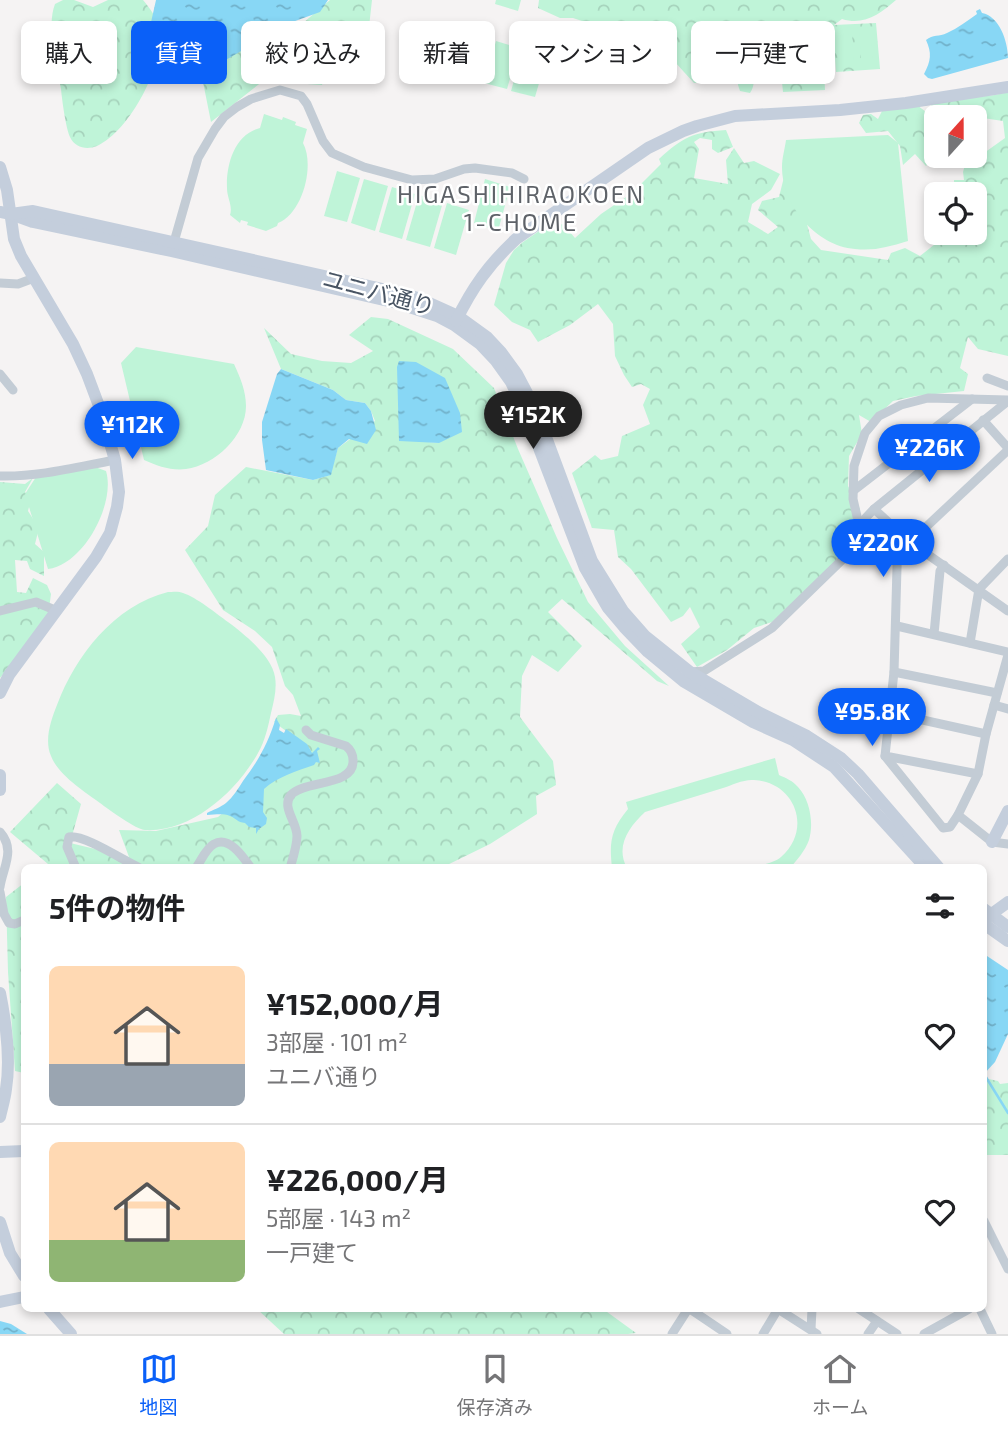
<!DOCTYPE html>
<html lang="ja">
<meta charset="utf-8">
<style>
:root{--surface:#fff;--page:#f2f2f2;--text:#202124;--muted:#757577;--line:#e0e0e0;--accent:#0a60f8}
body{margin:0;font-family:"Exo 2","Noto Sans JP",sans-serif;background:var(--page);color:var(--text);height:100vh;display:flex;flex-direction:column;font-size:26px;white-space:nowrap}
*{box-sizing:border-box;margin:0}
p{font-size:23px;color:var(--muted)}
.icon{flex:none;width:38px;height:38px;fill:none;stroke:currentColor;stroke-width:2;stroke-linecap:round;stroke-linejoin:round}
.map{position:relative;flex:1;overflow:hidden}
.side{position:absolute;left:21px;top:864px;width:966px;height:448px;display:flex;flex-direction:column;background:var(--surface);border-radius:10px;box-shadow:0 4px 10px #0003}
.side>*{flex:none}
.hud{position:absolute;left:21px;top:21px;width:966px;height:63px;display:flex;gap:14px}
.needle{width:46px;rotate:21deg}
.fabs{position:absolute;left:924px;top:105px;display:grid;gap:14px}
.fabs a{display:grid;place-items:center;width:63px;height:63px;border-radius:10px;background:var(--surface);box-shadow:0 4px 10px #0003;font-size:35px}
.price{position:absolute;translate:-50% -60px;padding:0 16px;border-radius:24px;background:var(--accent);color:#fff;font-size:23px;line-height:46px;filter:drop-shadow(0 2px 4px #0008)}
.price::after{content:'';position:absolute;left:50%;top:42px;width:21px;height:16px;margin-left:-10px;background:inherit;clip-path:polygon(0 0,100% 0,50% 100%)}
.price.current{background:#222;color:#fff}
ul{padding:0;list-style:none}
li{display:flex;align-items:center;gap:21px;height:175px;padding:0 28px}
li+li{border-top:2px solid var(--line)}
li span{display:grid;place-items:center;flex:none;width:196px;height:140px;border-radius:10px;color:#555}
li>.icon{margin-inline-start:auto}
span .icon{width:84px;height:84px;fill:#fffc;stroke-width:1}
li b{font-size:30px}
h2{display:flex;justify-content:space-between;align-items:center;height:84px;padding:0 28px;font-size:30px}
.chip{padding:0 24px;border-radius:10px;background:var(--surface);box-shadow:0 4px 10px #0003;font-size:24px;line-height:63px}
.chip.current{background:var(--accent);color:#fff}
.menu{display:flex;justify-content:space-around;align-items:center;height:98px;border-top:2px solid var(--line);background:var(--surface);font-size:19px;color:var(--muted)}
.menu a{display:grid;justify-items:center;gap:4px}
.menu .current{color:var(--accent)}
.map>svg:first-child{display:block}
.forest{fill:url(#forest-crowns);fill-rule:evenodd}
.garden{fill:#bff4d8}
.water{fill:url(#water-ripples)}
.lines{fill:none;stroke-linecap:round;stroke-linejoin:round}
.stream{stroke:#88d7f5;stroke-width:2.5}
.street{stroke:#c3ccd5;stroke-width:9}
.secondary{stroke:#c4cedc;stroke-width:12}
.labels{text-anchor:middle;dominant-baseline:central;stroke-width:5;stroke-linejoin:round;paint-order:stroke}
.street-label{font-size:23px;fill:#485463;stroke:#fff}
.neighbourhood-label{font-size:24px;letter-spacing:2px;fill:#5e6268;stroke:#fff}
</style>
<div class="map">
<svg width="1008" height="1334" viewBox="0 0 1008 1334">
<defs>
<pattern id="forest-crowns" width="20" height="18" patternUnits="userSpaceOnUse" patternTransform="scale(1.75)"><rect width="20" height="18" fill="#bff4d8"/><path d="M2 6a3 3 0 1 1 6 0M12 15a3 3 0 1 1 6 0" fill="none" stroke="#a6d3bc"/></pattern>
<pattern id="water-ripples" width="26" height="14" patternUnits="userSpaceOnUse" patternTransform="scale(1.75)"><rect width="26" height="14" fill="#88d7f5"/><path d="M2 4q2-2 4 0t4 0M15 11q2-2 4 0t4 0" fill="none" stroke="#71b1ca"/></pattern>
</defs>
<rect width="100%" height="100%" fill="#f5f3f3"/>
<!-- forest -->
<g class="forest">
<path d="M63,0H74L93,7L108,0H143C149,7 157,18 159,27C166,63 130,131 97,146C87,150 75,148 70,137C66,129 62,100 61,89C57,65 46,27 55,4Z"/>
<polygon points="330,0 372,0 369,27 370,43 337,38 322,85 263,81 211,122 202,77 218,33 258,12 296,29"/>
<path d="M539,0H896C880,14 864,26 842,19L834,25L876,23L880,69L836,72L833,29L827,43L823,45L825,90L783,92L779,53L764,49L761,51L760,58C742,67 761,77 750,93L740,91L738,85L736,68L720,64L704,82L694,83L674,61V42H668L652,51L627,36L608,39L588,35L582,21L573,18H560L538,8Z"/>
<path d="M1008,92V356L978,349L968,337L960,368L968,374L964,391L916,396L893,401L871,422L859,415L862,434L849,456L848,486L860,509L853,540L839,555L832,568L772,622L754,628L727,650L697,667L681,644L700,627L690,607L683,616L671,622L631,569L618,557L614,530L592,528L572,473L595,455L601,460L618,456L622,436L650,424L643,405L650,389L641,384L632,387L624,375L615,356L613,324L598,304L570,325L538,342L530,330L512,322L494,305L506,263L514,250L523,242L542,229L563,224L575,238L601,214L632,193L661,164L659,159C683,137 693,132 726,130L733,147L718,153L712,149V140L700,138L694,142L699,149L694,178L728,184L726,160L734,148L744,163L754,161L780,174L771,190L752,204L748,222L768,234L778,227L758,210L762,201L779,197L785,173L805,217L811,239L821,250L888,260L891,253L905,248L920,256L949,233H975V194H954V180H964L963,172L966,161L975,160L981,163L984,153L1005,138L1003,121L976,117L975,121V117H936V140L929,144L930,162L926,166L915,154L903,165L900,146L888,131L866,133L859,123L863,115L871,114L878,119L882,111L917,105L926,112L934,102L995,95Z"/>
<path d="M371,317L388,319L453,349L494,388L518,449L557,538L588,602L625,646L669,686L657,681L562,599L548,612L582,646L558,672L532,655L522,676L520,717L553,761L556,785L536,796L537,814L490,844L441,868H45L48,864L10,832L57,783L81,804L70,843L129,857L119,830L156,831L218,817L225,811L259,794L302,743L274,722L278,715L290,714L301,716L293,695L285,686L272,647L255,631L223,610L185,550L208,526L215,495L246,467L313,480L330,475L338,448L375,421L371,411L365,403L346,400L333,390L281,369L264,328L291,354L322,361L351,363L373,351L349,335ZM445,378L439,443L428,442Z"/>
<polygon points="33,478 25,492 31,499 28,511 39,528 35,544 44,552 44,576 30,569 27,561 15,560 17,592 26,593 33,578 47,585 51,594 48,616 25,649 0,678 0,482 25,484"/>
<polygon points="24,883 24,1073 15,1071 8,972 6,897"/>
<polygon points="984,1078 998,1081 1000,1084 1008,1083 1008,1155 984,1155"/>
<polygon points="257,1309 603,1309 636,1333 628,1334 284,1334"/>
</g>
<!-- garden -->
<g class="garden">
<polygon points="496,0 521,0 518,11 495,4"/>
<polygon points="470,33 491,40 479,81 458,75"/>
<polygon points="859,33 871,33 873,59 861,59"/>
<polygon points="852,34 854,60 842,60 840,35"/>
<polygon points="496,41 519,48 507,89 484,83"/>
<polygon points="523,49 547,56 535,97 511,91"/>
<polygon points="816,53 817,79 805,80 803,54"/>
<polygon points="797,54 799,80 787,81 785,55"/>
<path d="M264,114L282,120L283,117L296,122L295,125L307,129L303,143C315,165 303,213 278,223L277,226L266,231L247,225L248,222L241,220L240,223L230,215C233,206 227,198 227,188C226,164 235,134 260,128Z"/>
<path d="M888,135L898,143L908,241C888,247 875,251 855,249C816,246 782,205 782,167C782,158 785,148 786,140Z"/>
<polygon points="337,171 360,178 347,222 324,216"/>
<polygon points="364,179 388,186 375,231 351,223"/>
<polygon points="485,179 510,187 498,231 474,223"/>
<polygon points="392,187 415,194 402,239 379,232"/>
<polygon points="419,195 443,202 430,247 406,240"/>
<polygon points="447,203 469,210 456,255 434,248"/>
<path d="M136,347L234,364C240,377 246,391 246,406C246,436 215,465 186,469C172,471 157,466 144,460L121,363Z"/>
<path d="M95,467L106,471C116,504 83,565 48,569L25,494L36,477Z"/>
<path d="M168,592C172,592 179,591 183,593C196,597 217,614 228,622C244,634 272,656 275,677C277,689 274,701 271,713C268,727 265,741 258,753C237,791 191,833 145,830C137,830 108,809 100,803C85,792 58,775 51,756C44,740 51,720 57,705C76,655 114,606 168,592Z"/>
<path d="M775,758L779,775C786,778 793,781 798,787C810,800 814,823 809,840C805,851 797,860 790,868H751C761,865 774,863 781,857C813,829 795,782 754,780C744,779 732,785 723,788C697,796 671,804 645,812C629,827 615,846 627,868H612C609,841 611,830 628,809L626,802Z"/>
</g>
<!-- water -->
<g class="water">
<polygon points="156,0 328,0 320,12 287,24 190,81 147,40"/>
<path d="M980,9L982,13C999,16 1008,41 1008,58L932,79L928,78L924,74C931,61 932,53 926,40C933,34 939,37 947,33C958,28 967,21 977,14L976,11Z"/>
<polygon points="399,361 416,362 445,378 460,413 462,432 439,443 399,441 397,367"/>
<polygon points="281,369 333,390 346,400 365,403 371,411 376,430 367,444 349,439 338,448 331,475 313,480 266,470 262,440 262,422 277,374"/>
<path d="M276,718L280,725L279,730L284,733L286,729L307,744L312,753L318,747L320,749L317,751L320,763L316,762L314,765C297,771 277,777 264,789L263,812L267,818L266,824L259,829L256,834V828L249,827L245,823C237,822 237,819 230,816C222,813 215,815 207,815V813C213,810 221,807 226,803C233,797 238,789 243,781C259,760 268,743 276,718Z"/>
<polygon points="984,954 1008,970 1008,1034 995,1062 984,1074"/>
<polygon points="0,1321 11,1324 27,1334 0,1334"/>
</g>
<g class="lines">
<!-- stream -->
<polyline class="stream" points="984,1074 1008,1113"/>
<!-- street -->
<g class="street">
<polyline points="174,242 198,158 215,129 224,117 237,107 251,99 280,90 301,96 307,104 323,141 332,153 364,167 412,180 435,179 464,169 475,168 512,173 524,179"/>
<polyline points="0,283 18,284 34,278"/>
<polyline points="0,374 13,390"/>
<polyline points="987,378 1008,386"/>
<polyline points="983,420 1008,448"/>
<path d="M0,476C39,477 77,467 115,460"/>
<polyline points="853,491 972,399"/>
<polyline points="874,509 910,542 1008,611"/>
<polyline points="859,525 853,499 854,466 865,433 879,416 901,405 928,398 1008,400"/>
<polyline points="898,533 894,672 885,756 978,774"/>
<polyline points="910,542 1008,450"/>
<polyline points="0,611 36,602 57,611"/>
<polyline points="897,626 1008,652"/>
<polyline points="934,634 940,571 944,565"/>
<polyline points="970,643 979,589 1008,559"/>
<polyline points="1008,655 986,734 978,774 958,815 992,842 1008,844"/>
<polyline points="690,672 704,671 772,628 844,558 857,538 859,525 874,509 1008,401"/>
<polyline points="894,672 997,693"/>
<polyline points="994,705 1008,709"/>
<polyline points="891,713 986,734"/>
<polyline points="885,756 943,828 950,827 958,815"/>
<path d="M0,832C16,850 3,867 0,887"/>
<path d="M76,868L67,847L69,837C84,834 124,861 140,868"/>
<path d="M196,868C201,861 206,848 214,844C229,835 244,858 251,868"/>
<path d="M290,868C293,858 297,846 297,836C297,822 281,807 291,795C303,780 355,787 353,760C353,754 351,750 346,746L311,735L306,730"/>
<polyline points="0,892 4,914 9,923 15,924 24,920"/>
<polyline points="984,1221 1008,1269"/>
<polyline points="690,1309 727,1334"/>
<polyline points="778,1309 817,1334"/>
<polyline points="859,1309 897,1334"/>
<polyline points="980,1309 992,1334"/>
<polyline points="811,1329 812,1309"/>
<polyline points="672,1334 688,1309"/>
<polyline points="763,1334 778,1309"/>
<polyline points="868,1334 877,1321"/>
<polyline points="924,1334 969,1309"/>
</g>
<!-- secondary -->
<g class="secondary">
<polyline points="0,167 7,190 14,239 21,256 73,344 87,374 99,406 115,460 119,492 117,507 110,533 96,557 9,675 0,693"/>
<polyline points="0,212 11,214 33,222 171,251 397,303 437,316 454,325 480,344 496,361 511,382 526,414 585,568 608,608 624,627 648,652 683,681 753,722 793,740 834,767 926,868"/>
<polyline points="11,214 33,211 396,292 418,298 458,316 487,337 501,352 517,374 536,410 592,561 623,611 645,636 690,672 758,712 807,736 841,758 858,774 939,868"/>
<path d="M456,321C472,288 489,264 516,239L648,148L683,131L697,126L735,116L840,110L906,103L1008,87"/>
<polyline points="0,775 0,790"/>
<polyline points="992,842 1008,811"/>
<polyline points="984,909 1008,927"/>
<polyline points="986,918 1008,902"/>
<polyline points="984,924 1008,941"/>
<path d="M0,993C6,1023 11,1058 6,1089C5,1098 2,1108 0,1117"/>
<polyline points="0,1152 24,1151"/>
<polyline points="0,1222 10,1253 24,1276"/>
<polyline points="0,1302 24,1297"/>
<polyline points="49,1309 71,1334"/>
</g>
</g>
<g class="labels">
<!-- street labels -->
<g class="street-label">
<text transform="translate(379 292) rotate(15)">ユニバ通り</text>
</g>
<!-- neighbourhood labels -->
<g class="neighbourhood-label">
<text x="521" y="193">HIGASHIHIRAOKOEN<tspan x="521" dy="28">1-CHOME</tspan></text>
</g>
</g>
</svg>
<div class="fabs">
<a><svg class="needle" viewBox="-14 -14 28 28"><path d="M0-13l5 13h-10z" fill="#e53935"/><path d="M0 13l5-13h-10z" fill="#757577"/></svg></a>
<a><svg class="icon" aria-label="locate" viewBox="0 0 24 24"><circle cx="12" cy="12" r="6"/><path d="M12 2v4M12 18v4M2 12h4M18 12h4"/></svg></a>
</div>
<b class="price current" style="left:533px;top:451px">¥152K</b>
<b class="price" style="left:132px;top:461px">¥112K</b>
<b class="price" style="left:929px;top:484px">¥226K</b>
<b class="price" style="left:883px;top:579px">¥220K</b>
<b class="price" style="left:872px;top:748px">¥95.8K</b>
<div class="hud">
<a class="chip">購入</a>
<a class="chip current">賃貸</a>
<a class="chip">絞り込み</a>
<a class="chip">新着</a>
<a class="chip">マンション</a>
<a class="chip">一戸建て</a>
</div>
<section class="side">
<h2>5件の物件<svg class="icon" aria-label="filters" viewBox="0 0 24 24"><path d="M4 7h16M4 17h16"/><circle cx="9" cy="7" r="2"/><circle cx="15" cy="17" r="2"/></svg></h2>
<ul>
<li><span style="background:linear-gradient(#ffd9b3 70%,#9aa5b1 0)"><svg class="icon" aria-label="home" viewBox="0 0 24 24"><path d="M3 11l9-7 9 7M6 9v11h12V9"/></svg></span><div><b>¥152,000/月</b><p>3部屋 · 101 m²</p><p>ユニバ通り</p></div><svg class="icon" aria-label="heart" viewBox="0 0 24 24"><path d="M12 20l-8-8c-3-5 5-10 8-4 3-6 11-1 8 4z"/></svg></li>
<li><span style="background:linear-gradient(#ffd9b3 70%,#8fb573 0)"><svg class="icon" aria-label="home" viewBox="0 0 24 24"><path d="M3 11l9-7 9 7M6 9v11h12V9"/></svg></span><div><b>¥226,000/月</b><p>5部屋 · 143 m²</p><p>一戸建て</p></div><svg class="icon" aria-label="heart" viewBox="0 0 24 24"><path d="M12 20l-8-8c-3-5 5-10 8-4 3-6 11-1 8 4z"/></svg></li>
</ul>
</section>
</div>
<nav class="menu">
<a class="current"><svg class="icon" aria-label="map" viewBox="0 0 24 24"><path d="M3 6l6-2 6 2 6-2v14l-6 2-6-2-6 2zM9 4v14M15 6v14"/></svg>地図</a>
<a><svg class="icon" aria-label="saved" viewBox="0 0 24 24"><path d="M7 4h10v16l-5-4-5 4z"/></svg>保存済み</a>
<a><svg class="icon" aria-label="home" viewBox="0 0 24 24"><path d="M3 11l9-7 9 7M6 9v11h12V9"/></svg>ホーム</a>
</nav>
